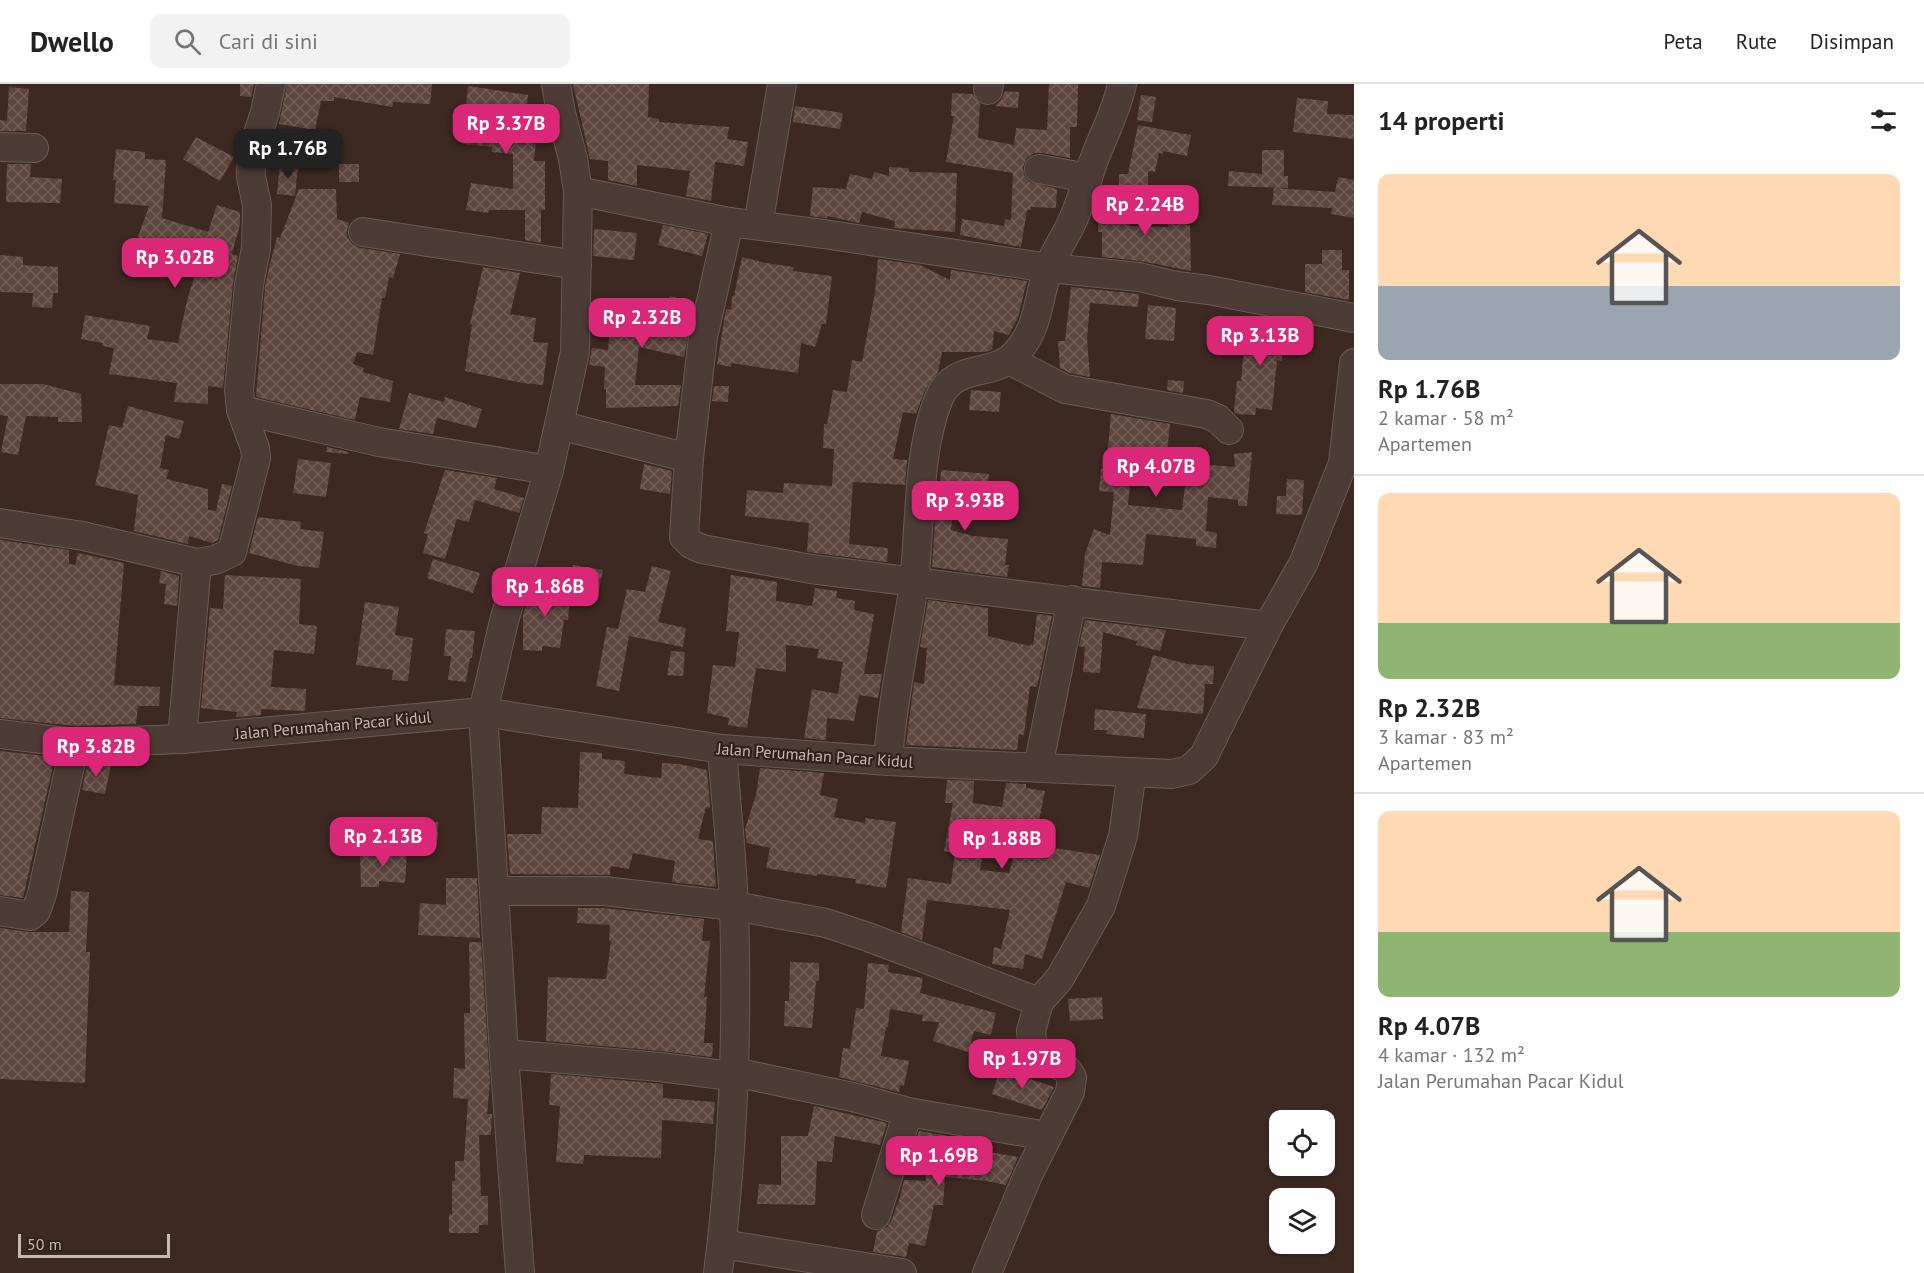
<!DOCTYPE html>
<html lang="id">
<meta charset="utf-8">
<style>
:root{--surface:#fff;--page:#f2f2f2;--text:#222;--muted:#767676;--line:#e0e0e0;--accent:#db2777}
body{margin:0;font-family:"PT Sans",sans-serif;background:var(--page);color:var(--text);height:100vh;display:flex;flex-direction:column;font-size:22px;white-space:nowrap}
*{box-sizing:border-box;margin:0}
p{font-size:20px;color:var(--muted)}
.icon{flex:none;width:33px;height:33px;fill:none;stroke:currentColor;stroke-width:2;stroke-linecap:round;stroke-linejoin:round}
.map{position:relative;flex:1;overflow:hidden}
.sheet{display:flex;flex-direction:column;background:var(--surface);width:570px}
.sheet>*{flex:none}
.tools{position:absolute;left:1269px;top:1026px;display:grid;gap:12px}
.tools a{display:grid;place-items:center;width:66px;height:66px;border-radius:12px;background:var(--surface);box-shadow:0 2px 4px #0004;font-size:30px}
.scale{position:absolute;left:18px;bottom:15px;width:152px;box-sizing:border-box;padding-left:6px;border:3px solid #c8b8b1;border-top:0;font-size:16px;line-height:21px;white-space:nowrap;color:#c8b8b1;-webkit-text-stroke:4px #32211b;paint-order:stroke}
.price{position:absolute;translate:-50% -51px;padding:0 14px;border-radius:12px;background:var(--accent);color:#fff;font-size:20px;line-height:39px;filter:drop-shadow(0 2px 3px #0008)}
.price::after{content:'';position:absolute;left:50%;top:36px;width:18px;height:14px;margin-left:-9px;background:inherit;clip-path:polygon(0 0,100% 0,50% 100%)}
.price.on{background:#222;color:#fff}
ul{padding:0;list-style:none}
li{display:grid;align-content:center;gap:12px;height:318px;padding:0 24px}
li+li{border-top:2px solid var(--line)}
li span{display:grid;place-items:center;height:186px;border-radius:12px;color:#555}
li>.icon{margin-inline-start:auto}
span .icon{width:108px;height:108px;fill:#fffc;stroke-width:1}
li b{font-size:26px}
h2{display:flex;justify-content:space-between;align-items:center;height:72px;padding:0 24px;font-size:26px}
header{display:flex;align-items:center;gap:36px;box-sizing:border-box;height:84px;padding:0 30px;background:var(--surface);border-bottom:2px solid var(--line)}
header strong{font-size:28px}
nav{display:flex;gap:33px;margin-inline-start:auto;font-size:21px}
.search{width:420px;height:54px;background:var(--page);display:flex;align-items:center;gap:15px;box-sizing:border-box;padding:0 21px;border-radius:12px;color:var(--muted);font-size:22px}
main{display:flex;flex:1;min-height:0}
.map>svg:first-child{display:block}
.building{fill:url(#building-cross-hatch);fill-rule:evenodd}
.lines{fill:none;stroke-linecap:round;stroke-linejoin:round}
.minor-casing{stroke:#6b5a54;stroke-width:30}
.minor{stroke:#4d3c36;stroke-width:28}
.labels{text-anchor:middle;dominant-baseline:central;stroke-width:4.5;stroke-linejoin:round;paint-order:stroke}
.street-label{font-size:16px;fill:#c8b8b1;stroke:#32211b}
</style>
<header>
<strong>Dwello</strong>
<div class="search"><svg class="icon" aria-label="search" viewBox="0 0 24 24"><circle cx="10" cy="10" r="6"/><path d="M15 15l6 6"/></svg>Cari di sini</div>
<nav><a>Peta</a><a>Rute</a><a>Disimpan</a></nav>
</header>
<main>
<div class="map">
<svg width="1354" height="1189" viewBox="0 0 1354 1189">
<defs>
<pattern id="building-cross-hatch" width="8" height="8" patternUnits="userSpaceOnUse" patternTransform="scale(1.5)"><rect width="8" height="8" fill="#5d463e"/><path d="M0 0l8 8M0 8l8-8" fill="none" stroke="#735f58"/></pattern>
</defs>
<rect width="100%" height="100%" fill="#3d2922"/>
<!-- building -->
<g class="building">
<polygon points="240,0 254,0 251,13 240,12"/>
<polygon points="287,0 432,0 430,20 393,18 392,23 334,13 334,17 321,17 315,46 279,40"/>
<polygon points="573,0 649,0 648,33 659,35 659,38 729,43 727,55 748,58 744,82 715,78 711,117 686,112 690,87 637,81 637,102 608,96 608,77 590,75"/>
<polygon points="1049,0 1078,0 1077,43 1070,43 1070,74 1042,69 1034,69 1027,74 1023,83 1024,91 1029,98 1057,105 1056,124 1031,123 1031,126 1027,126 1021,163 960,151 962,135 1004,142 1005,135 1011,136 1013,89 946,78 954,32 951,32 952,9 972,10 980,20 978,54 1014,61 1016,44 1047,46"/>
<polygon points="468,2 528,11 524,45 537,46 534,77 545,77 545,126 541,126 541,159 525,156 525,126 489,126 488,129 466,126 471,99 513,105 513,70 492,68 492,63 462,60"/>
<polygon points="9,3 29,5 26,47 0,47 0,36 7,37"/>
<polygon points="1005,7 1019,8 1018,24 995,22 1001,16"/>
<polygon points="1141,11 1156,13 1152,38 1137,36"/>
<polygon points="1297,14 1328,17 1327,30 1354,31 1354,55 1293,48"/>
<polygon points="795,22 843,29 840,45 793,38"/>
<polygon points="1138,41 1191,51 1187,72 1163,67 1163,70 1159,69 1155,88 1148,87 1148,108 1119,108 1119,90 1128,90"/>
<polygon points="196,53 234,73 220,97 183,75"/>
<polygon points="116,65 145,68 145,75 166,76 162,134 208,148 217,121 240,128 240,140 232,170 238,172 233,199 223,304 208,302 208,320 174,318 177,299 109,290 114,264 102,262 103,259 81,255 85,231 150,242 147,255 178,259 187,216 196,188 133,167 149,122 114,119 116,96 113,96"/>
<polygon points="1262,66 1284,66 1284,92 1288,92 1288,104 1228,102 1229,87 1262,90"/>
<polygon points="280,79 298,81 295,112 277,110"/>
<polygon points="7,80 31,80 30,93 62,95 60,119 6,118"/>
<rect x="339" y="80" width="20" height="18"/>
<polygon points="889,83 909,84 909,88 957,89 955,148 894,144 895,137 862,128 859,139 827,132 827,134 810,132 813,103 846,105 850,90 872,95 874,88 889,92"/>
<polygon points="1338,93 1354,96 1354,134 1331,130 1332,124 1272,121 1274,104 1335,108"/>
<polygon points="299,105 336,105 337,135 349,139 347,146 347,153 352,160 360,164 400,170 393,194 389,193 385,214 382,214 373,271 357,268 353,280 364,284 363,288 393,297 390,318 360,313 355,336 256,313 265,203 270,180 277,153 280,154"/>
<polygon points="1099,115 1130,116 1129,142 1168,143 1168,121 1187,121 1187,141 1190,141 1191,187 1141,177 1102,173 1102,148 1098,148"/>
<polygon points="663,141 708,150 702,172 658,161"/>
<polygon points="594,145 637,149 634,176 593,172"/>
<polygon points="1322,166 1342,166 1342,186 1349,186 1349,216 1305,208 1305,180 1322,180"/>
<polygon points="0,171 23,173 23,181 58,183 58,209 53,209 52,224 32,223 33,209 0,208"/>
<polygon points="742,173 765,179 794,183 793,187 832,192 826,240 822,240 815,263 801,259 798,289 731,279 731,283 717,280 726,225 731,226 732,212 734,212"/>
<polygon points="878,175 920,181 950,196 951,186 1027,197 1018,233 1009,251 994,247 992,266 985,268 942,268 938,288 925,306 916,330 903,328 893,375 907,376 905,401 853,398 849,460 888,464 887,478 807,468 809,439 745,432 747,406 783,409 784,399 832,402 834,365 823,364 824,340 827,340 833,306 847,308 852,276 862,278 875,208"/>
<polygon points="483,183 520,189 510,230 536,234 533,258 548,259 543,301 522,299 465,287 472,241 470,240"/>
<polygon points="1071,203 1139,210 1138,223 1090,219 1087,254 1090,293 1070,289 1060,284 1058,257 1065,257"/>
<polygon points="670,212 694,218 684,273 639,263 635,301 681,301 678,322 606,324 606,305 604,305 605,283 589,281 592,264 608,266 613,214 668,219"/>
<polygon points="1148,221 1176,224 1174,257 1145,255"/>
<polygon points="1262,233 1285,238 1282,277 1277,276 1272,326 1256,324 1255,331 1236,330 1234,328 1237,297 1241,297 1246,245 1260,247"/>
<polygon points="1168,296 1184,297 1183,309 1167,306"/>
<polygon points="0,300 43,300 81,310 82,338 58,338 58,333 26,332 18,371 1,368 8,332 0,331"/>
<polygon points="714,302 729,302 728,318 712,317"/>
<polygon points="971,306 1001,308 999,328 969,326"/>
<polygon points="409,309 444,318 445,313 482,325 476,344 437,334 433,350 399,345"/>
<polygon points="128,322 184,337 179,355 166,351 160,384 169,386 166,395 208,405 208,426 216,427 222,400 232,402 218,456 212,459 189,452 188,460 134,447 138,411 95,401 109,341 122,344"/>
<polygon points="1111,330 1170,340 1167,369 1133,366 1128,421 1182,426 1188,379 1235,383 1234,370 1252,368 1247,422 1238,422 1238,416 1208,413 1206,447 1217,449 1216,464 1196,462 1196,455 1146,450 1143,481 1102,478 1100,504 1082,502 1085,470 1094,445 1110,451 1114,408 1099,407 1101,385 1106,385"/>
<polygon points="327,363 349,368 348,370 326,368"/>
<polygon points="298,375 331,379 326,413 293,409"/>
<polygon points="644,380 672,387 670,410 640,405"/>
<polygon points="445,386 497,394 494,405 524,414 519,429 475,416 469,438 457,435 445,475 423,469 428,450 424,449"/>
<polygon points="941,386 989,390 987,409 955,406 951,446 973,452 1008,455 1005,481 1009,481 1007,493 932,483 937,410 939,410"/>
<polygon points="1287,395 1304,396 1302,431 1276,430 1277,412 1286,412"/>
<polygon points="258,433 301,438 300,445 324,448 319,484 298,482 249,469"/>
<polygon points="0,456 69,466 69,480 75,481 78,469 124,479 114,601 160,603 159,622 138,622 136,640 76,642 0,634"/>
<polygon points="433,475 480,489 473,509 427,494"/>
<polygon points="573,481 603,486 598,510 569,504"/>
<polygon points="652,482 671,487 658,538 686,544 683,563 629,552 619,607 596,602 607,543 618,545 627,505 645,508"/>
<polygon points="161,487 179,492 177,522 164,520 166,500 159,499"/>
<polygon points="225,491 301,495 299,540 317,542 314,570 274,566 271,603 306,605 305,627 261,625 261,631 238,633 236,633 237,628 201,624 210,524 223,525"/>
<polygon points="731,491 777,498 776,517 812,522 815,504 837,507 836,514 855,517 854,526 874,530 864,590 882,590 878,614 859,611 854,637 827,634 826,656 804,654 812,605 838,610 843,578 817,574 819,565 786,561 786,588 756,584 747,644 728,641 729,634 707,629 713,581 735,583 739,548 726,547"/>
<polygon points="531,504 571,505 568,536 564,536 560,564 542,562 542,567 523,566 523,531"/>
<polygon points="928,516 988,524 988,552 1030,562 1030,560 1033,561 1037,530 1052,532 1037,603 1030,602 1024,651 1019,650 1017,666 906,661 914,598 924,600 927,564 920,563"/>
<polygon points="365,518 399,523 395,551 413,554 408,597 392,596 393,586 356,581"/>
<polygon points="1085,536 1166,546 1160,567 1136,561 1137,557 1103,548 1100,589 1083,588 1085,563 1079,562"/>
<polygon points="446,545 475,547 472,574 470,574 466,598 448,596 451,572 444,572"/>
<polygon points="671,567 685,568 683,592 667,591"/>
<polygon points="1153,571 1187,580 1214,582 1213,600 1205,600 1203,630 1137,624"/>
<polygon points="1095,625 1146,630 1144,654 1106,650 1107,646 1094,646"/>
<polygon points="0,667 55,673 23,814 0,811"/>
<polygon points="580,668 602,669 602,675 625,677 624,690 661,694 662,679 679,680 707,686 710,724 706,723 698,755 713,757 716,803 672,798 675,777 633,769 629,785 611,782 610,791 510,790 507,750 541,750 542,723 578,724"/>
<polygon points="88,677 111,681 105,710 82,706"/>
<polygon points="760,684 824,689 820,711 838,715 834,733 865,739 865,734 896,738 886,804 855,799 856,795 817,790 817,792 766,784 770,764 747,759 745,745 756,711"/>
<path d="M947,696L974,697L973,719L1002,723L1006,699L1026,700V704L1045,707L1034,761L1100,771L1089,804L1066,798L1042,875L1025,870L1023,885L992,880L994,863L1001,865L1010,826L927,816L922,856L901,848L908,794L951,800L955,769L944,767L953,719H945ZM988,737L1022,742L1009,789L980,786Z"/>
<rect x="401" y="738" width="37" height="18"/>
<polygon points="407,768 405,799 379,797 379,803 361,803 360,770"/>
<polygon points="446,794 477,794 480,854 418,851 420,819 446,821"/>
<polygon points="71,807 89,808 86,868 90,868 85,999 0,995 0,844 28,848 69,848"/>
<polygon points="578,824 603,824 704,835 702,857 710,857 704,913 707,913 704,959 713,959 712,973 661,967 546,957 548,893 606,895 611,857 609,857 610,841 577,839"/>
<polygon points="469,858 481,858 490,999 487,1030 492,1030 491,1051 479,1051 481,1112 488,1112 488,1141 479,1141 479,1149 449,1149 449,1130 452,1130 452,1097 455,1097 455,1077 464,1077 468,1015 453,1014 454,984 465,985 464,929 470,929"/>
<polygon points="790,878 819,879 819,897 816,897 812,944 784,942 785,917 789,917"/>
<polygon points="868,879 889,881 888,888 923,894 920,909 996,929 991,951 974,947 968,968 933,957 939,938 922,937 923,931 890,925 888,943 886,943 881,972 909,977 904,1002 900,1001 899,1008 839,993 843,964 850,965 856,924 864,925"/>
<polygon points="1102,913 1103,935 1070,937 1068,915"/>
<polygon points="1000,985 1054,1003 1042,1026 992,1010"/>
<polygon points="551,990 663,1000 663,1014 715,1018 713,1040 662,1036 661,1074 584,1071 583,1080 556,1078 560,1022 549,1021"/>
<polygon points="814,1022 887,1039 880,1061 835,1052 832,1078 817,1077 815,1121 757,1120 759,1100 781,1101 781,1052 808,1052"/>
<polygon points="919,1047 990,1059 989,1068 1018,1073 1006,1101 986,1097 945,1093 943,1121 934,1121 925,1162 909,1159 906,1173 873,1168 877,1147 887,1143 892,1136 897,1120 898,1121 904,1096 926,1097 924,1058 916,1057"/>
</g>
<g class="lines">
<!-- minor casing -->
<g class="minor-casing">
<g id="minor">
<polyline points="988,6 989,0"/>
<polyline points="0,63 34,64"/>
<polyline points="1039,85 1088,94"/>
<polyline points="578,107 729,138 824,150 1049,184 1139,193 1177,202 1209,206 1354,234"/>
<polyline points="729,138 703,253 689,374 684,453 691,460 702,465 811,485 1268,542"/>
<polyline points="758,141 782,0"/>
<polyline points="363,148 577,181"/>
<polyline points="1009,276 1065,305 1207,330 1218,335 1229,346"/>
<polyline points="241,326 379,358 549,386"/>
<polyline points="559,341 689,374"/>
<polyline points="0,439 83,452 197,479 215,476 232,468 256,374 255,364 241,326 239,306 249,201 256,164 257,121 251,93 251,85 256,56 265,28 271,0"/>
<polyline points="0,650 75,659 182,655 483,628 722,665 888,677 1172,690 1189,686 1204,672 1268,542 1304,478 1343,379 1354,279"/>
<polyline points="182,655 197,479"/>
<path d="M888,677C892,620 904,564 913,507C921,447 916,370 939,314C955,277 995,295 1017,268C1039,244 1038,214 1048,185C1054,169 1064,155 1071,140C1081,120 1086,97 1094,76C1103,51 1117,26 1122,0"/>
<polyline points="1038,683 1072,516"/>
<polyline points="494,807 604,807 734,822 826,839 868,853 1039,918"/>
<polyline points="0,827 30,832 36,827 42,810 75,659"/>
<polyline points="504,970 660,983 723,991 734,988 857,1014 908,1028 1047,1052"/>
<polyline points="876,1131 908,1028"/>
<polyline points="722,1160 902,1189"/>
<polyline points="520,1189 504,970 483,628 504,537 549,386 575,268 578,107 573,75 561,29 556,0"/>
<path d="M718,1189C733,1069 738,945 734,824C732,771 726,718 722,665"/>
<polyline points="987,1189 1028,1091 1070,1008 1072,993 1066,985 1038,970 1032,957 1031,947 1039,918 1060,894 1101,822 1123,752 1132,688"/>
</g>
</g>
<!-- minor -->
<use href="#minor" class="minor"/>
</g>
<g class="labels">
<!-- street labels -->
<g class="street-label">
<text transform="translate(333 641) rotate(-5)">Jalan Perumahan Pacar Kidul</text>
<text transform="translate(815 671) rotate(4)">Jalan Perumahan Pacar Kidul</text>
</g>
</g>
</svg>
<div class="tools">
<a><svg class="icon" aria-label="locate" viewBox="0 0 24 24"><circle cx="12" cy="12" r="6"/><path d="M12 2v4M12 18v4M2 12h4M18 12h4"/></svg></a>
<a><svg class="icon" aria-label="layers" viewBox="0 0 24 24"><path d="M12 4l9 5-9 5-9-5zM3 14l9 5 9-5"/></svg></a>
</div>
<div class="scale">50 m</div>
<b class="price" style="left:506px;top:71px">Rp 3.37B</b>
<b class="price on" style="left:288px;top:96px">Rp 1.76B</b>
<b class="price" style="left:1145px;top:152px">Rp 2.24B</b>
<b class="price" style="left:175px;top:205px">Rp 3.02B</b>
<b class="price" style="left:642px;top:265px">Rp 2.32B</b>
<b class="price" style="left:1260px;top:283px">Rp 3.13B</b>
<b class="price" style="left:1156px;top:414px">Rp 4.07B</b>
<b class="price" style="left:965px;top:448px">Rp 3.93B</b>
<b class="price" style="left:545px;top:534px">Rp 1.86B</b>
<b class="price" style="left:96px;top:694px">Rp 3.82B</b>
<b class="price" style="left:383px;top:784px">Rp 2.13B</b>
<b class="price" style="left:1002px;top:786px">Rp 1.88B</b>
<b class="price" style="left:1022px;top:1006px">Rp 1.97B</b>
<b class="price" style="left:939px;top:1103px">Rp 1.69B</b>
</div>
<section class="sheet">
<h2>14 properti<svg class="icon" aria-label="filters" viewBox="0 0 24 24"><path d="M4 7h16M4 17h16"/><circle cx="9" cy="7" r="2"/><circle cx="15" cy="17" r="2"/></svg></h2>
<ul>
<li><span style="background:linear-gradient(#ffd9b3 60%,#9aa5b1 0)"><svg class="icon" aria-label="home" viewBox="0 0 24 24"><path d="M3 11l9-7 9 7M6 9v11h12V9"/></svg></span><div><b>Rp 1.76B</b><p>2 kamar · 58 m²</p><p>Apartemen</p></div></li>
<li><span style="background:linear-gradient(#ffd9b3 70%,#8fb573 0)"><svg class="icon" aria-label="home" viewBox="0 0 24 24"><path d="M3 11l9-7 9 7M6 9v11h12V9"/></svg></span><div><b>Rp 2.32B</b><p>3 kamar · 83 m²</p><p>Apartemen</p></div></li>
<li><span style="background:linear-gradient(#ffd9b3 65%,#8fb573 0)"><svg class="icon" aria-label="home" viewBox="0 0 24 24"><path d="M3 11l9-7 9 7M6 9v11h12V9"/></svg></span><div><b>Rp 4.07B</b><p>4 kamar · 132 m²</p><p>Jalan Perumahan Pacar Kidul</p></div></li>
</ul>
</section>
</main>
